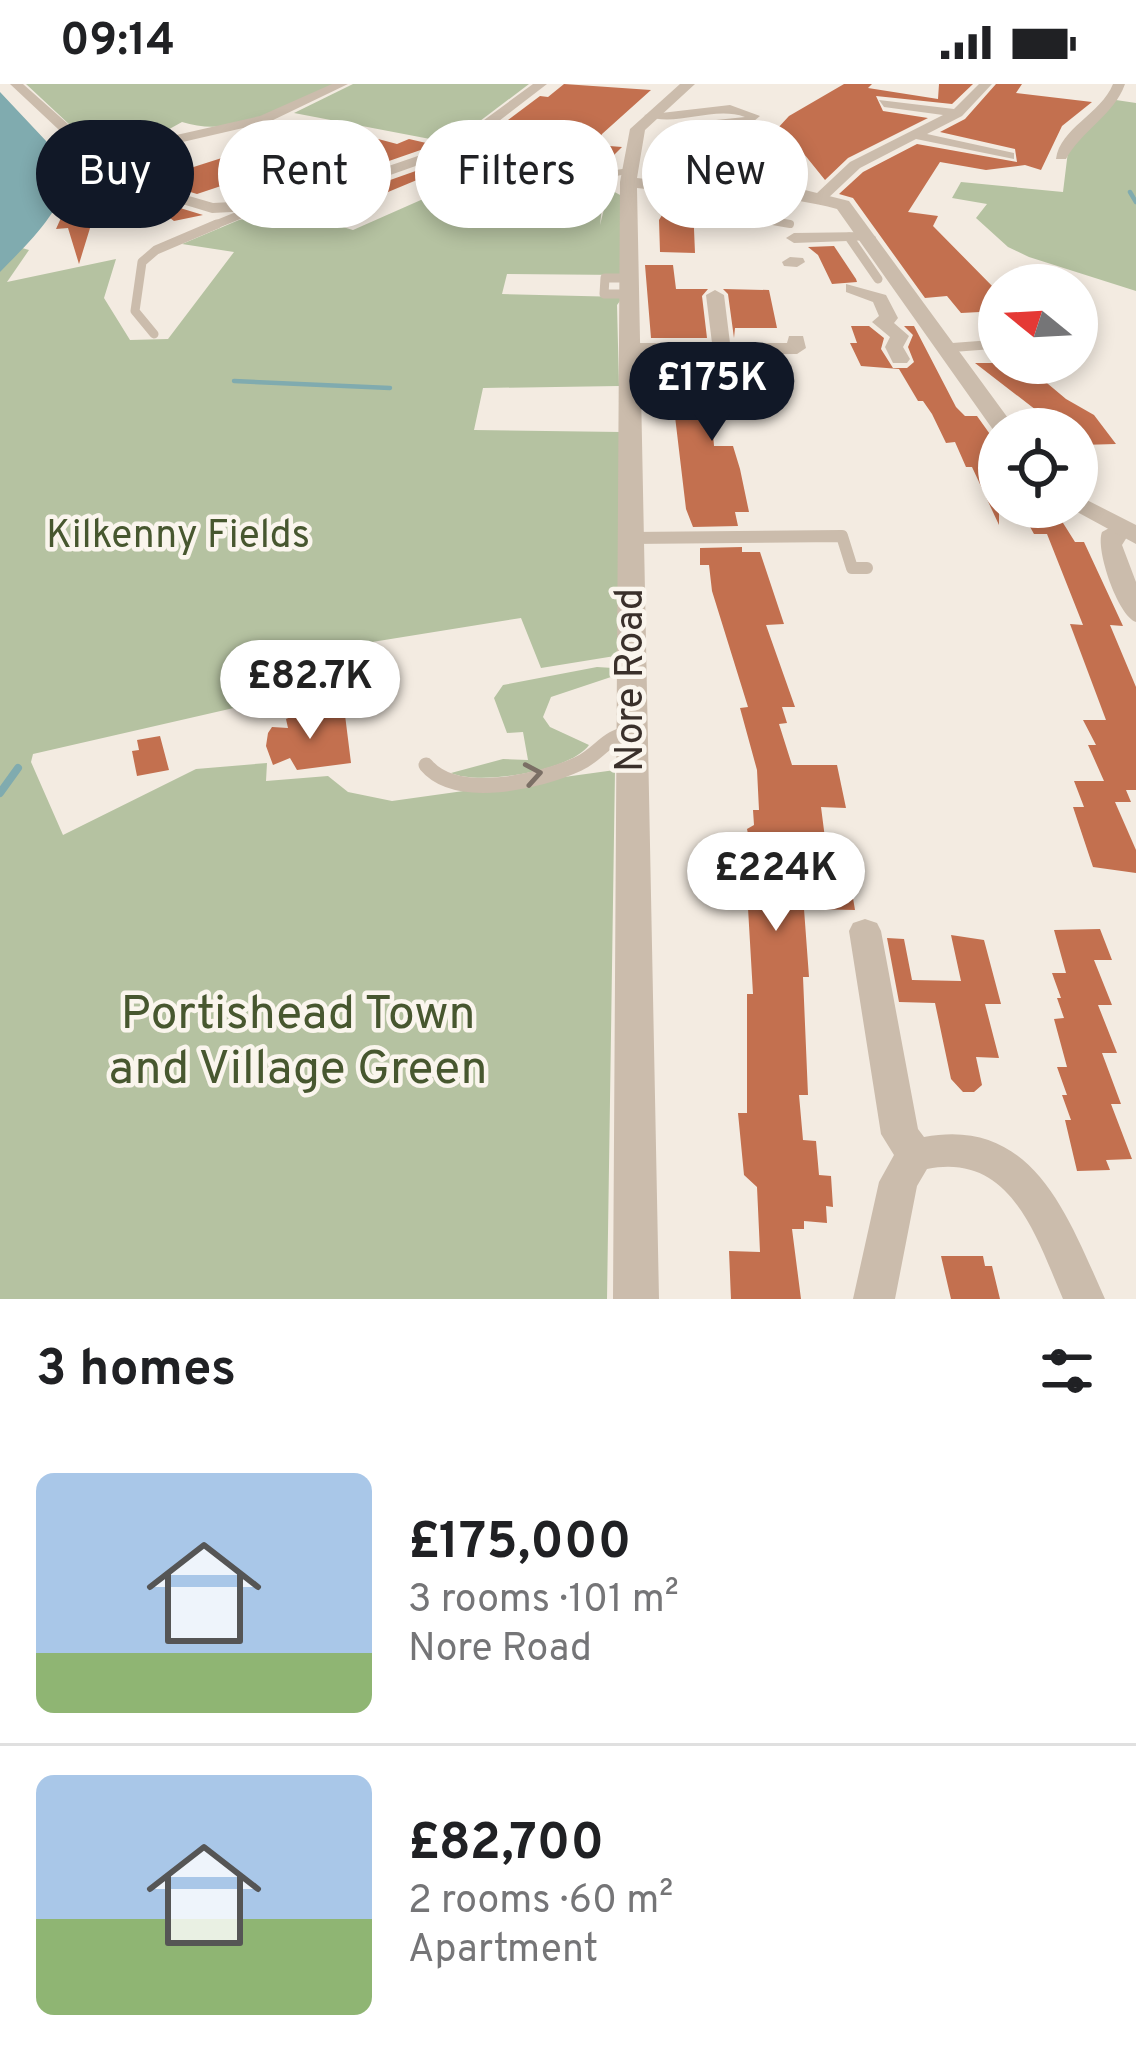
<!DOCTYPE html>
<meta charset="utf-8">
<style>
:root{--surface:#fff;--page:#f2f2f2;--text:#202124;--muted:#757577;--line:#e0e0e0;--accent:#111827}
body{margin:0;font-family:Overpass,sans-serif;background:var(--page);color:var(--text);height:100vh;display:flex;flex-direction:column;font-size:45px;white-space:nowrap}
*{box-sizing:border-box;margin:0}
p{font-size:39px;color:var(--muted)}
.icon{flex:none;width:66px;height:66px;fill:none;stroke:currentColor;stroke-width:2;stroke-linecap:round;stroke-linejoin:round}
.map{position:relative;height:1215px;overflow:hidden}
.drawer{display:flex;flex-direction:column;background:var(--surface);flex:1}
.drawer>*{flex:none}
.top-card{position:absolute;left:36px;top:36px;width:1065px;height:108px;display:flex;gap:24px}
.needle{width:78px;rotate:288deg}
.tools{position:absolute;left:978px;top:180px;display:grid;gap:24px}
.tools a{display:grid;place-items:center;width:120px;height:120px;border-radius:50%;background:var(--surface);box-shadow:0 6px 18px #0003;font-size:60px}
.price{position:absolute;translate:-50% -102px;padding:0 27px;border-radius:42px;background:#fff;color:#222;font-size:39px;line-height:78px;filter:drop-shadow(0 3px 6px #0008)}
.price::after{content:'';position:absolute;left:50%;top:72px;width:36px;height:27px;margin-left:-18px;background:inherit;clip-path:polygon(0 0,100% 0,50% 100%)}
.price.current{background:var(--accent);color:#fff}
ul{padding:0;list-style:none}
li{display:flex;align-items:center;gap:36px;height:300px;padding:0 36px}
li+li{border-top:3px solid var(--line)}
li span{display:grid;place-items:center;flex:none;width:336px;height:240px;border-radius:18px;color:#555}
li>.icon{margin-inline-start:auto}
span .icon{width:144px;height:144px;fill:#fffc;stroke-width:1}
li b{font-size:51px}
h2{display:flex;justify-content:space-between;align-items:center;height:144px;padding:0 36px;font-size:51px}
.tag{padding:0 42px;border-radius:54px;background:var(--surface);box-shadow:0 6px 18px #0003;font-size:42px;line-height:108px}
.tag.current{background:var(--accent);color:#fff}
.status{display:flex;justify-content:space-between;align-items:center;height:84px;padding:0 60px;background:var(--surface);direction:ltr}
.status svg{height:33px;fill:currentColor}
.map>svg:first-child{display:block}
.green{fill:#b5c2a1}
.water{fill:#80abaf}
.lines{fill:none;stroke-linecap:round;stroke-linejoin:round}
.stream-far1{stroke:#80abaf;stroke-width:4.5}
.stream{stroke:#80abaf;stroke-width:8}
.building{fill:#c3704f}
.service-far3{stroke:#cbbcac;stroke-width:8}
.service-far2{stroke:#cbbcac;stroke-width:9}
.service-far1{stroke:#cbbcac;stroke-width:12}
.service{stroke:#cbbcac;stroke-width:15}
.minor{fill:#cbbcac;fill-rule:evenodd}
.tertiary{fill:#cbbcac;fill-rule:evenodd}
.oneway{stroke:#7b6f65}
.labels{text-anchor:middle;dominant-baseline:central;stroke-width:9;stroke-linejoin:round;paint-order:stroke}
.park-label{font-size:39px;fill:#47572f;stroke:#faf5ed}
.street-label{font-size:39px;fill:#3a302b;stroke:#faf5ed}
.near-park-label{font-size:48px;fill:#47572f;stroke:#faf5ed}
</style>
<div class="status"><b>09:14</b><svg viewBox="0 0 49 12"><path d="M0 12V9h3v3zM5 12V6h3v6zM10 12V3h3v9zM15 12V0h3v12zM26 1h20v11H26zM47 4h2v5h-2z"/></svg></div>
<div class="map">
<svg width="1136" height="1215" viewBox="0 0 1136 1215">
<rect width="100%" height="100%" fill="#f3ebe1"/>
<!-- green -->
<g class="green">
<path d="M26,0H336C289,22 234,55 182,38L137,63L89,72L71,42Z"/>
<polygon points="353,0 529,0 451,59 294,29"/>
<polygon points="1116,16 1136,19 1136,207 1029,173 1008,163 976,134 987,120 952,114 961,98 1063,108 1069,59"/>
<polygon points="0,18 53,66 67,90 60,115 22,164 29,166 7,198 116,175 104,214 130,256 168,255 234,168 182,160 239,136 283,125 353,146 491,85 604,104 600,141 609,105 622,112 622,191 507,190 502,210 623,213 617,221 619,302 483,304 474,346 621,348 621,571 541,584 521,534 366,559 378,611 289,614 238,623 33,670 31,678 63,751 196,685 267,679 266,697 328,692 348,708 392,717 615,686 607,1215 0,1215"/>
<path d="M597,583L613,584L614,592L551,613L543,633L550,643L589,661C571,687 479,702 451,689L503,675L528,676L523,648L507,649L494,614L503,601Z"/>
</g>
<!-- water -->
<path class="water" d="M0,8L47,58L67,90C64,127 25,162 0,188Z"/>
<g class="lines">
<!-- stream-far1 -->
<g class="stream-far1">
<polyline points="1130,108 1136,118"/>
<polyline points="234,297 390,304"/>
</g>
<!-- stream -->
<polyline class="stream" points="0,709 18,684"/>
</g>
<!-- building -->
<g class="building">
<polygon points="564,0 651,6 602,50 597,61 622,63 602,83 578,86 463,70 540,12 548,13"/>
<polygon points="844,0 872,0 868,4 938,15 939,0 973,0 952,20 876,12 883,27 928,34 848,74 825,96 800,65 781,78 794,99 720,97 717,91 713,97 684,95 692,87 655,88 663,79 645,76 685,39 777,45 789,32"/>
<polygon points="996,0 1022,0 1016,9 1092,18 1062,42 1041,86 1025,81 986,86 940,78 908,128 938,132 933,142 999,209 999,227 961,229 947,212 925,214 853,114 839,110 863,88 917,60 1017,78 1015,65 940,48 965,35"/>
<polygon points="333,43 397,60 409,55 435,61 291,111 261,112 221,102 197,110 114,85 109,80 133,74 178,88 300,49"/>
<polygon points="427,83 480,90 455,87 424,93 333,131 308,125"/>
<polygon points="84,95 85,95 203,131 174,137 162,128 139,130 137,120 98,118 79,180 68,144 56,145 73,107"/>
<polygon points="669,113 699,113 693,121 695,169 660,168 659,136 670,118"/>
<polygon points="834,162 856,195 857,198 832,200 818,171 808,163"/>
<polygon points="645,181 673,181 676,205 708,205 702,212 707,254 651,254"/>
<polygon points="723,205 769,206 777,244 735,244 734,254 728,210"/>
<polygon points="851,242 869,242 884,254 881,265 893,284 907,284 914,278 908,263 913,251 904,242 914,242 956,323 965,332 977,332 992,353 999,353 999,441 972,383 966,383 955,358 946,359 932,330 923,317 918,317 899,285 861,282 850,259 857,259"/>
<polygon points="696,275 740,275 742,285 761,290 765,310 734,310 711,322 714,362 733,362 740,385 749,428 735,428 738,442 693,443 686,425 674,324 680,324 678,303 700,303"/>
<polygon points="975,279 1023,279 1066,315 1094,331 1116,360 1081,361 1077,345 1069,345 1054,326 1036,326"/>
<polygon points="1019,423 1053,423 1075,458 1084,458 1123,542 1110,541 1136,603 1136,706 1126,706 1131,718 1115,718 1136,766 1136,789 1093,783 1073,723 1084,723 1074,697 1104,697 1088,661 1096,661 1083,636 1106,636 1070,540 1083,541 1047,450 1034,450"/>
<polygon points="742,463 742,468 760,468 784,540 766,541 795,623 782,623 787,639 779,640 792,681 837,681 846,724 821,723 831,801 851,802 855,826 804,825 809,893 803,893 808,1011 799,1011 803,1056 816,1057 819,1091 831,1092 833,1123 826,1122 827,1139 804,1137 804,1145 792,1145 801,1215 731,1215 729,1167 760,1168 757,1103 744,1091 738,1029 747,1029 747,910 753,910 748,824 742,824 740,795 757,795 747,745 754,741 753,726 759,726 757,686 740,624 748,623 712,507 709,481 700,481 700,464"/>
<polygon points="305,627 320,634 345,631 351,679 297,686 290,674 273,681 266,662 268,649 272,643 288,644 286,635"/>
<polygon points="160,652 169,686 137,692 132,667 139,666 137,656"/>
<polygon points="1100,845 1112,876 1094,876 1112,921 1098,921 1117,969 1102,969 1121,1020 1111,1020 1132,1075 1106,1076 1110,1086 1077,1087 1065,1036 1071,1036 1062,1011 1067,1011 1057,983 1067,983 1054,935 1064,934 1057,914 1061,914 1052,889 1066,889 1054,846"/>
<polygon points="951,851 984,856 1001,920 985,920 999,974 976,973 982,1001 974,1008 963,1008 951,995 935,919 899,918 887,854 904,855 912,896 961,897"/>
<polygon points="941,1172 983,1172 985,1182 992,1182 1000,1215 951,1215"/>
</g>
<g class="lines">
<!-- service-far3 -->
<g class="service-far3">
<polyline points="755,134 790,140"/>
<polyline points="210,143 254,125"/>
</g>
<!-- service-far2 -->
<g class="service-far2">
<polyline points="849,153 878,195"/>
<polyline points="629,194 605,194 604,210 630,210"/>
<polyline points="154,250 135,227 142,178 156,166 217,140"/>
<polyline points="946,264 999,260"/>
</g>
<!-- service-far1 -->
<polyline class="service-far1" points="631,454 842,452 852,484 867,484"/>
<!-- service -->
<path class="service" d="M426,681C456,717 539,698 578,680C600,670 606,651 633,649"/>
<!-- minor -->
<g class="minor">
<polygon points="10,0 23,0 68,40 88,71 260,32 332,0 348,0 269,38 92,79 96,85 213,119 292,115 450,61 533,0 547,0 460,67 444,72 582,91 629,84 636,88 582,99 427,78 294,125 212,129 86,91 58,45"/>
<polygon points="979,0 992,0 962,32 927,50 1014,69 1014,75 916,55 860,84 826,116 816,116 816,110 850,78 943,31 884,23 879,16 954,25"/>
<path d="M1113,0H1125C1114,31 1082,46 1066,75H1056C1060,44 1101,30 1113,0Z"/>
<path d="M730,21L760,32L748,42L716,36L745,33C712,21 674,45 644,31Z"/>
<polygon points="868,148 876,153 874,156 794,159 786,154 794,149"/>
<polygon points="790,173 803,174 805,178 797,183 784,182 782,178"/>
<polygon points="846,200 886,211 898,234 894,239 909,252 903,263 910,275 907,279 893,279 885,263 890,253 872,238 879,232 873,218 846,208"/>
<polygon points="715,206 724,211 730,259 787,259 789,252 803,252 806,264 797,270 631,271 622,265 631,259 712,259 706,211"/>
<path d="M1120,438L1132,445L1122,461L1136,498V538C1118,532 1095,465 1102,448Z"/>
<path d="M865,835L877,839L881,847L918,1045L924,1053C1034,1032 1068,1133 1105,1215H1063C1036,1152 1011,1068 927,1085L917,1102L895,1215H853L879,1098L894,1071L881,1050L849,847L853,839Z"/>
</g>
<!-- tertiary -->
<g class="tertiary">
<path d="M680,0H695L645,46L637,94L696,101H785L849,117L1016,345H999L996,350L837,125C771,107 705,112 637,104L659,1215H613L620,98L630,45Z"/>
<polygon points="1077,411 1136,441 1136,460 1068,423 1077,423"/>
</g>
</g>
<!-- one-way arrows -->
<defs><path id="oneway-chevron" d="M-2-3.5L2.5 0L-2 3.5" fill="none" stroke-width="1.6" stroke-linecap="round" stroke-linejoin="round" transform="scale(3)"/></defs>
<use class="oneway" href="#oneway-chevron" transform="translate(533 690) rotate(-10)"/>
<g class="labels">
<!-- park labels -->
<g class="park-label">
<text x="178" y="453">Kilkenny Fields</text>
</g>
<!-- street labels -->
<g class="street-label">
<text transform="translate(632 596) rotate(-90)">Nore Road</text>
</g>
<!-- near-park labels -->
<g class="near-park-label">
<text x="298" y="932">Portishead Town<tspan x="298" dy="55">and Village Green</tspan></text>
</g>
</g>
</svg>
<div class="tools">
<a><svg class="needle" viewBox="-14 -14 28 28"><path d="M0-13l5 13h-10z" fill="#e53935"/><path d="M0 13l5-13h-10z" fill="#757577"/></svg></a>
<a><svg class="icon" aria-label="locate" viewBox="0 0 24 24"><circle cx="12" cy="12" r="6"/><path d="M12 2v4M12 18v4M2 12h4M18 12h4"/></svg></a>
</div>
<b class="price current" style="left:712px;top:360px">£175K</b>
<b class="price" style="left:310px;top:658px">£82.7K</b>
<b class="price" style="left:776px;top:850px">£224K</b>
<div class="top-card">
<a class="tag current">Buy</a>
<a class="tag">Rent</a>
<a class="tag">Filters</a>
<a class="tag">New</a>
</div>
</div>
<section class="drawer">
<h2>3 homes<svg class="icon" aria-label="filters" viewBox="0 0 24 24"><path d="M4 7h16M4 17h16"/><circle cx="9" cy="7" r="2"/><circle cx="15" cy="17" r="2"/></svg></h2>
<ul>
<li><span style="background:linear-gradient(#a9c7e8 75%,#8fb573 0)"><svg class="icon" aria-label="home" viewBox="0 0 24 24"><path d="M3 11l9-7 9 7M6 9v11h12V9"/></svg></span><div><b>£175,000</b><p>3 rooms · 101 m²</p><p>Nore Road</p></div></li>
<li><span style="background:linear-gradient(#a9c7e8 60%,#8fb573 0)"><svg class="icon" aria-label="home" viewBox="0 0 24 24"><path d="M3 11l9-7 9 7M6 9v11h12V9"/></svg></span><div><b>£82,700</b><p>2 rooms · 60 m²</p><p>Apartment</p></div></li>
</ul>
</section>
